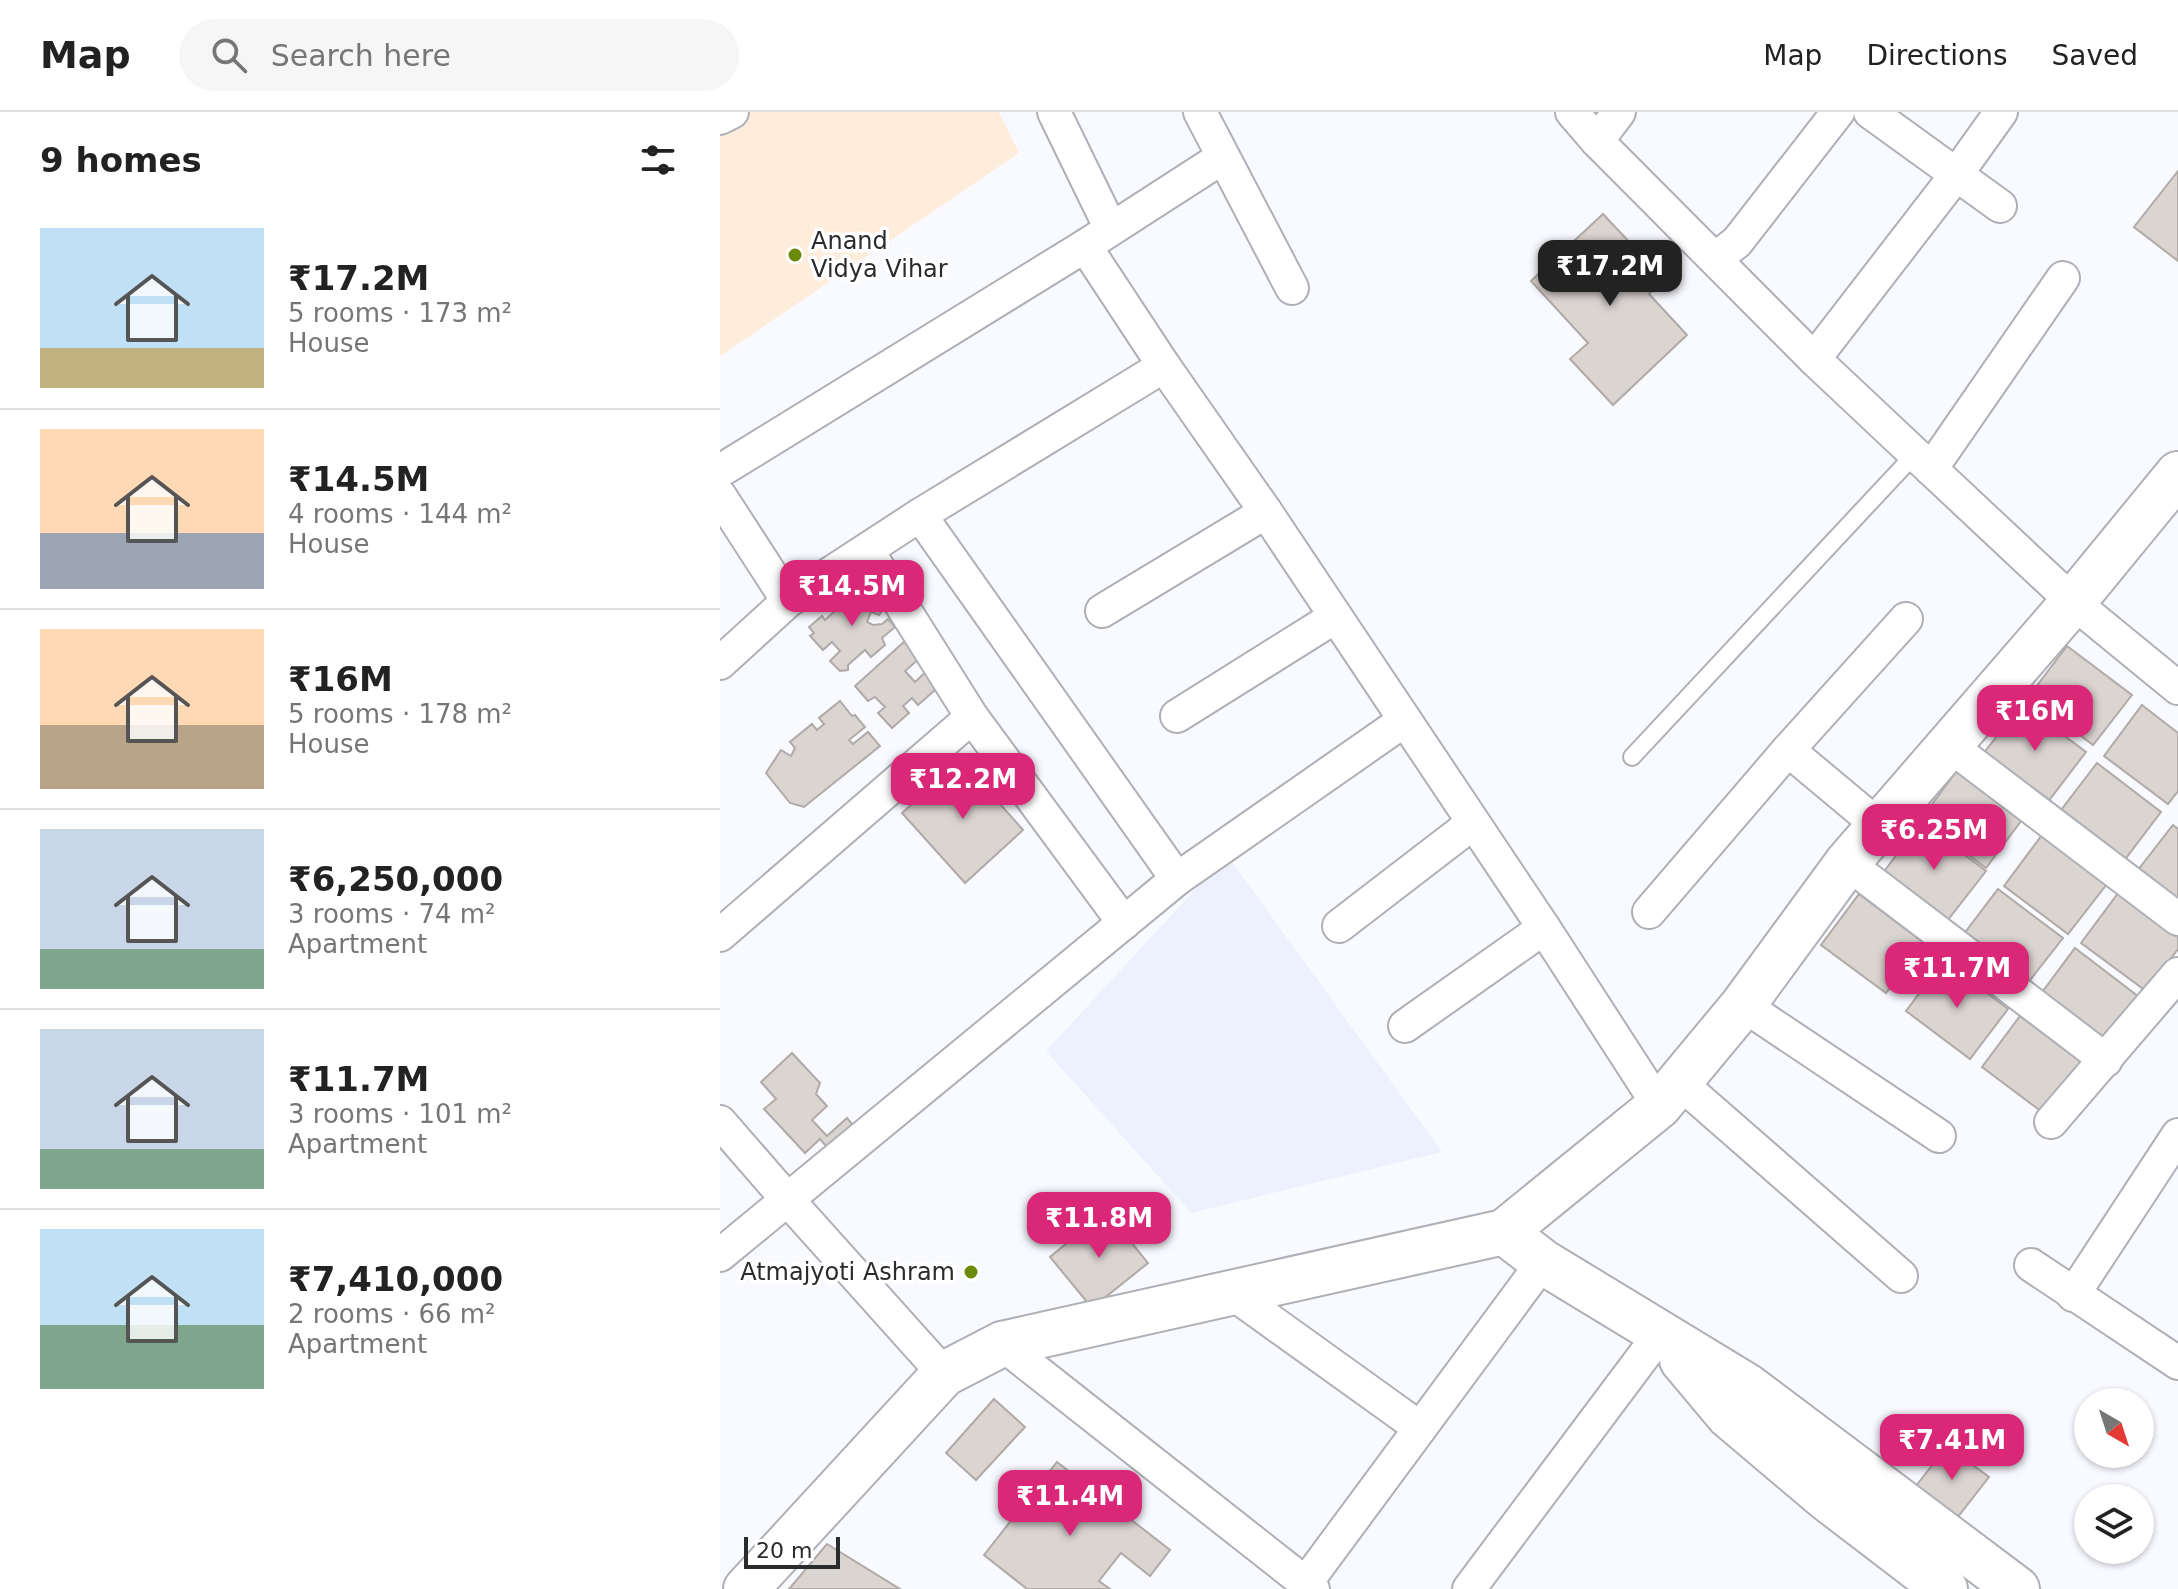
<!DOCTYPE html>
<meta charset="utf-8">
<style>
:root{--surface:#fff;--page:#f6f6f6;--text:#222;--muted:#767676;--line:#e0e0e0;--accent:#db2777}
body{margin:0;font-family:"DejaVu Sans",sans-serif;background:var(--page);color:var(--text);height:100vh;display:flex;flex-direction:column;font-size:30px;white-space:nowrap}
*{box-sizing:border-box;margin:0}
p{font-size:26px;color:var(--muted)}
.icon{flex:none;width:44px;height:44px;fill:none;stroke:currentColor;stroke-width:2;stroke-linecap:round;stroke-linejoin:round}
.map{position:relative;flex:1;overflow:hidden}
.details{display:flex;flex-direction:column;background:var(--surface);width:720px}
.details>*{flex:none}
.needle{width:52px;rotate:141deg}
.controls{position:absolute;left:1354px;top:1276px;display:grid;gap:16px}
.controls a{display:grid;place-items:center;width:80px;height:80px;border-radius:50%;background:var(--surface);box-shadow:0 2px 6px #0004;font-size:40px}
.scale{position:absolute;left:24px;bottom:20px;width:96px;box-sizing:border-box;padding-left:8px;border:4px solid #2a2b2d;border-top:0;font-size:22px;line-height:28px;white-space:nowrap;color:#2a2b2d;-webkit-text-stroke:6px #fff;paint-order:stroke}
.price{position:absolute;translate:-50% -68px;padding:0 18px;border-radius:16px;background:var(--accent);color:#fff;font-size:26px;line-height:52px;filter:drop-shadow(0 2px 4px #0008)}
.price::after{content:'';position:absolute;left:50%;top:48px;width:24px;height:18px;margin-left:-12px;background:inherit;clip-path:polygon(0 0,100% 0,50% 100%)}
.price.active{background:#222;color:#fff}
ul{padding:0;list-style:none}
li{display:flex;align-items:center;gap:24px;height:200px;padding:0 40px}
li+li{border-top:2px solid var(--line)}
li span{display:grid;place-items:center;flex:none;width:224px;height:160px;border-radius:0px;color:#555}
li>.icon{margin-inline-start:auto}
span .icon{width:96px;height:96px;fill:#fffc;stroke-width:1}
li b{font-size:34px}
h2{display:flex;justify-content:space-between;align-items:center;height:96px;padding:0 40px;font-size:34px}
header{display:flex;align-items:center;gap:48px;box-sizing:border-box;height:112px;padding:0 40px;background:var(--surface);border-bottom:2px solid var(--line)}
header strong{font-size:38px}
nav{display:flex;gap:44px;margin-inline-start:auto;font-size:28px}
.search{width:560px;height:72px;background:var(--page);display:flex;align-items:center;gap:20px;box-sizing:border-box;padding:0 28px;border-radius:44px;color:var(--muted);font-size:30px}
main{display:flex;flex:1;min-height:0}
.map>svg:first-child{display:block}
.built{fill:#ecf1fd}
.education{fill:#ffeddc}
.building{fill:#dbd5d2;stroke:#b0aaa7;stroke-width:2}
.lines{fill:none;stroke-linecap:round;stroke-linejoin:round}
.lane-casing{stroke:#afb0b6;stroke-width:20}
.street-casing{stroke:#afb0b6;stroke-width:36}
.secondary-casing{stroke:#afb0b6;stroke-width:48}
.lane{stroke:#fff;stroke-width:16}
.street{stroke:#fff;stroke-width:32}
.secondary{stroke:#fff;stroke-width:44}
.poi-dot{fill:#6b8a07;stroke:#fff;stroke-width:3}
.labels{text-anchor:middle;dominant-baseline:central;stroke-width:7;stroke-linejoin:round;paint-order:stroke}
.poi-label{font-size:24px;fill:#2a2b2d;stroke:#fff;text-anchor:start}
</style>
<header>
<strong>Map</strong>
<div class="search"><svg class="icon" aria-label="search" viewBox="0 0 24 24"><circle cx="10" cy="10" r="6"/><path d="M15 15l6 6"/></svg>Search here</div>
<nav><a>Map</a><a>Directions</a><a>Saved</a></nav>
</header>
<main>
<section class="details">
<h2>9 homes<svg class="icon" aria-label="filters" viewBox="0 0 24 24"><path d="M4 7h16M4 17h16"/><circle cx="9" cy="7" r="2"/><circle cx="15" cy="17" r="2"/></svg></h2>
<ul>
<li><span style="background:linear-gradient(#bfe0f5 75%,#c2b280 0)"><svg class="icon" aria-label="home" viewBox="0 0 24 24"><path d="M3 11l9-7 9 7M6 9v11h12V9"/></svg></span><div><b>₹17.2M</b><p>5 rooms · 173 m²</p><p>House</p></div></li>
<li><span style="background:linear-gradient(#ffd9b3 65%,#9aa5b1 0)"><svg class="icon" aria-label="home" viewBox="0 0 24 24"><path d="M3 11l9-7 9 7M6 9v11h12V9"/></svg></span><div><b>₹14.5M</b><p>4 rooms · 144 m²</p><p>House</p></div></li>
<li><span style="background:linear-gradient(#ffd9b3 60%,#b9a48a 0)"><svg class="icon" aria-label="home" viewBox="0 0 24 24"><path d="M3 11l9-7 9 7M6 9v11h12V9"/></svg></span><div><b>₹16M</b><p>5 rooms · 178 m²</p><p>House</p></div></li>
<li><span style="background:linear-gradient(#c9d6e8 75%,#7fa58c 0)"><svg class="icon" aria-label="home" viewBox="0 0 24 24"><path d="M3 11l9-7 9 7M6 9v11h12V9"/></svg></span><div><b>₹6,250,000</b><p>3 rooms · 74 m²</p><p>Apartment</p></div></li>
<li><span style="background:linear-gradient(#c9d6e8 75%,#7fa58c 0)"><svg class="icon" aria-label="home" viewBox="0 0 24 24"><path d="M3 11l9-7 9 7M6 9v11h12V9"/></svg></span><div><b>₹11.7M</b><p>3 rooms · 101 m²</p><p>Apartment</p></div></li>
<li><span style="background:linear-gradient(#bfe0f5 60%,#7fa58c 0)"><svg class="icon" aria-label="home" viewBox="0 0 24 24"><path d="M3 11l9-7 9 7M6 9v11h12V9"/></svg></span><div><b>₹7,410,000</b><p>2 rooms · 66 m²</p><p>Apartment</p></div></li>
</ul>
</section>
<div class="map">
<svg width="1458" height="1477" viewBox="0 0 1458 1477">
<rect width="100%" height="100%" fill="#f9faff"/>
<!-- built -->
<polygon class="built" points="507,743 722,1040 471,1101 326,939"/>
<!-- education -->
<polygon class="education" points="0,0 279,0 299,41 0,244"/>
<!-- building -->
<g class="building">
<polygon points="1458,59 1458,149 1414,115"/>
<polygon points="883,102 944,167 929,182 967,223 893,293 850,247 868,231 811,169"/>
<polygon points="142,470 163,497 159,503 151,500 147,510 153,513 162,512 168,507 175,515 162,526 165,533 151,545 145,538 128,553 128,558 120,559 110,549 120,539 112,530 103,538 90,524 94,521 89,515 102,504 105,508 117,497 116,491"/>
<polygon points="185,529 200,546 185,559 195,570 210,556 223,571 198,593 192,586 183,594 189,601 172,616 158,601 165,595 155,585 148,589 135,574"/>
<polygon points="1347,534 1412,583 1373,633 1309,584"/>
<polygon points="120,589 132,604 135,603 145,615 129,628 133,632 148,620 160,634 84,695 70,691 46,661 61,638 71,644 75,636 70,630 92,612 97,618 104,612 99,606"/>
<polygon points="1302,592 1366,640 1327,691 1263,642"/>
<polygon points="1422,593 1458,621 1458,679 1448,692 1384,644"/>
<polygon points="241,648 303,718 245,771 182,701"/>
<polygon points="1377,651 1441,700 1403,750 1338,702"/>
<polygon points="1239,656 1304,705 1266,756 1201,707"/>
<polygon points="1201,710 1266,759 1227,809 1163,761"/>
<polygon points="1453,713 1458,717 1458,796 1414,763"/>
<polygon points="1322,723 1387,772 1348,822 1284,774"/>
<polygon points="1278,777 1343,826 1304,876 1240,827"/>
<polygon points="1399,780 1458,824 1458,837 1426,879 1361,831"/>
<polygon points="1139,782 1204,831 1166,881 1101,833"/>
<polygon points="1355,836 1419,885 1381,936 1317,887"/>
<polygon points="1224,848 1288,897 1250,947 1186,899"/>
<polygon points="1300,904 1365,953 1326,1003 1262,955"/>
<polygon points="72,941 100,971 96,982 107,994 92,1008 107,1024 127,1006 133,1013 107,1035 100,1027 85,1041 44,997 56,987 41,970"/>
<polygon points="386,1099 428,1151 372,1196 330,1145"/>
<polygon points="274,1287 305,1315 256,1368 226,1341"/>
<polygon points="1227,1334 1269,1365 1237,1406 1196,1374"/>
<polygon points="337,1350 450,1438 430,1464 401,1441 379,1469 390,1477 307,1477 264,1443"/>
<polygon points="107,1432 180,1477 69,1477"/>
</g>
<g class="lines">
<!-- lane casing -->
<g class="lane-casing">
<polyline id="lane" points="912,645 1195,342"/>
</g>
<!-- street casing -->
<g class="street-casing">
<g id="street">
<polyline points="334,0 391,117"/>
<polyline points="480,0 572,176"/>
<polyline points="852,0 877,29 1094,247 1195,342 1353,490 1458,576"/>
<polyline points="1150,0 1280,94"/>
<polyline points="0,6 12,0"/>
<polyline points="877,29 899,0"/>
<polyline points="365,134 444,254 546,400 824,816 939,994"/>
<polyline points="995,147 1017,130 1118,0"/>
<polyline points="1094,247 1236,63 1281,0"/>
<polyline points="1211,357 1343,166"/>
<polyline points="0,359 365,134 503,45"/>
<polyline points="0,384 68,489"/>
<polyline points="147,438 252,605 404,811"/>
<polyline points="382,499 546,400"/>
<polyline points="0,551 68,489 200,403 444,254"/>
<polyline points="457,604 615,505"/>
<polyline points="1230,634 1458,807"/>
<polyline points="1068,638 1159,714"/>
<polyline points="1127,751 1386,948"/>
<polyline points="457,767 685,608"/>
<polyline points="929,800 1068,638 1186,507"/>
<polyline points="619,814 753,711"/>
<polyline points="0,823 252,605"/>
<polyline points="1023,893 1219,1024"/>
<polyline points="685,914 824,816"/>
<polyline points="959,970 1181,1164"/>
<polyline points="0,1010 67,1087 224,1262"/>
<polyline points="1331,1010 1458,862"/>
<polyline points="0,1143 457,767 200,403"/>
<polyline points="1311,1153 1458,1251"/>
<polyline points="512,1181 700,1316"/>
<polyline points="1353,1183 1458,1023"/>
<polyline points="282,1232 593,1477"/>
<polyline points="585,1472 823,1150"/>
<polyline points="749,1477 940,1222"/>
</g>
</g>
<!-- secondary casing -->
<g class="secondary-casing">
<g id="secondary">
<polyline points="784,1120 823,1150 1027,1274 1297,1477"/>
<polyline points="962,1248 1009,1304 1106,1386 1225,1477"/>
<polyline points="26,1477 224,1262 282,1232 784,1120 939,994 1023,893 1127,751 1353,490 1458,362"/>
</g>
</g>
<!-- lane -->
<use href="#lane" class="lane"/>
<!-- street -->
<use href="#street" class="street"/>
<!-- secondary -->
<use href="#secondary" class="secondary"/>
</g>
<!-- markers -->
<g class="poi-dot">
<circle cx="75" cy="143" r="8"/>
<circle cx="251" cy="1160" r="8"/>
</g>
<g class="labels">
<!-- poi labels -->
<g class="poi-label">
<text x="91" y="129">Anand<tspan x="91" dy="28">Vidya Vihar</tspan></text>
<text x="235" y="1160" text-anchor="end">Atmajyoti Ashram</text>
</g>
</g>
</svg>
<div class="controls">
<a><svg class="needle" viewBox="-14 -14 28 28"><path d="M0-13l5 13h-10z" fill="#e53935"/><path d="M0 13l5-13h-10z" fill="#767676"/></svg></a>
<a><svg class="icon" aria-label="layers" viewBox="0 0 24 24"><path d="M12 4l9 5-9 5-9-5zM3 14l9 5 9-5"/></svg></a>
</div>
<div class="scale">20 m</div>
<b class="price active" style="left:890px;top:196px">₹17.2M</b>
<b class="price" style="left:132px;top:516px">₹14.5M</b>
<b class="price" style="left:1315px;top:641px">₹16M</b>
<b class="price" style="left:243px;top:709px">₹12.2M</b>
<b class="price" style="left:1214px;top:760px">₹6.25M</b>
<b class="price" style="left:1237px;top:898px">₹11.7M</b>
<b class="price" style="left:379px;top:1148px">₹11.8M</b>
<b class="price" style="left:1232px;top:1370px">₹7.41M</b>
<b class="price" style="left:350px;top:1426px">₹11.4M</b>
</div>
</main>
